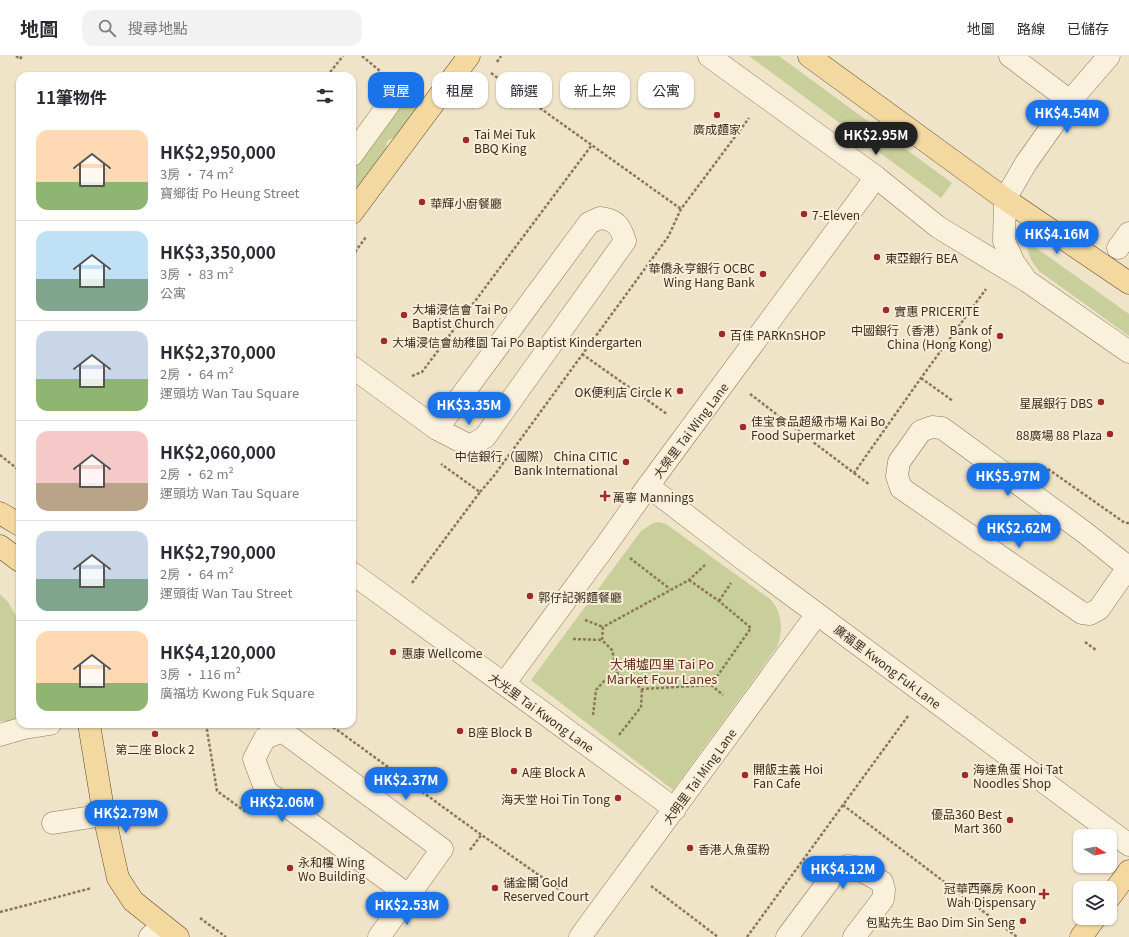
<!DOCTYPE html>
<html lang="zh-TW">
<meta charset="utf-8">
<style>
:root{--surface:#fff;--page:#f2f2f3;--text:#2b2b33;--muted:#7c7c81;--line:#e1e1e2;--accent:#1a73e8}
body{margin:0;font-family:Georgia,"Noto Sans TC",serif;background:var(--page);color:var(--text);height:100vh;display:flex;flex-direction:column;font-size:15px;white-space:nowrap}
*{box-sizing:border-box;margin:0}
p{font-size:13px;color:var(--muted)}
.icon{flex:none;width:22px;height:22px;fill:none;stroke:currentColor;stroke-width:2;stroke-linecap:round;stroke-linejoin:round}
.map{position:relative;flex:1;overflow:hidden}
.details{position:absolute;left:16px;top:16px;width:340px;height:656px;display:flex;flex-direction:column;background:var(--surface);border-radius:12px;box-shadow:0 1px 3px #0004}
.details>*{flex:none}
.top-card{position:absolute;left:368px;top:16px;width:380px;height:36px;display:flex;gap:8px}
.needle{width:26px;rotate:100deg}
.controls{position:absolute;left:1073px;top:773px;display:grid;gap:8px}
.controls a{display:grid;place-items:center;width:44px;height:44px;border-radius:8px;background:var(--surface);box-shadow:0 1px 3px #0004;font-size:20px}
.price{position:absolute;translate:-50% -34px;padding:0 9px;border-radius:14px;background:var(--accent);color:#fff;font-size:13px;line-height:26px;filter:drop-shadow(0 1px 2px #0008)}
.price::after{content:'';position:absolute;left:50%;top:24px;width:12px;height:9px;margin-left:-6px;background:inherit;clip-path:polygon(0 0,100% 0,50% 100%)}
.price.selected{background:#222;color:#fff}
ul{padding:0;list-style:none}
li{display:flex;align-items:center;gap:12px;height:100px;padding:0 20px}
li+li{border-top:1px solid var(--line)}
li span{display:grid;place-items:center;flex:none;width:112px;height:80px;border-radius:12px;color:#555}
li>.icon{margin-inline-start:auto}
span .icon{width:48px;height:48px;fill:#fffc;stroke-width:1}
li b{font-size:17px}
h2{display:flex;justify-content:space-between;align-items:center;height:48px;padding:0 20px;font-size:17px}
.chip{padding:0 14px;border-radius:12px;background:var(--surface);box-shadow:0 1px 3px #0004;font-size:14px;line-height:36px}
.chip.selected{background:var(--accent);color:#fff}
header{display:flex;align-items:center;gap:24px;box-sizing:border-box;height:56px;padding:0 20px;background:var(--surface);border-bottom:1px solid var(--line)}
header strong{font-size:19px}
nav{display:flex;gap:22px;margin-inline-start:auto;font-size:14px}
.search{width:280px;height:36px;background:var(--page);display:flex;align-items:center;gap:10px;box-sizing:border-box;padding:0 14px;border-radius:12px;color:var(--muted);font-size:15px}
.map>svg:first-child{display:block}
.green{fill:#c9cf9b}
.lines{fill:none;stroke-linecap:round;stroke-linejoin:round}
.minor-casing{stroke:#8d765c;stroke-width:23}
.major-casing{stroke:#5b4430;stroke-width:23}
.path{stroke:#8d765c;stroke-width:2.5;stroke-dasharray:3 2;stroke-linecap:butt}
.minor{stroke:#faf1dc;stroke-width:22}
.major{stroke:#f3d9a0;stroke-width:22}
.poi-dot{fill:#9e2a2b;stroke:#f7eed8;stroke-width:1.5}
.labels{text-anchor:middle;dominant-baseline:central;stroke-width:4;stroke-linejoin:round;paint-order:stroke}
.poi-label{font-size:12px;fill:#3d2e20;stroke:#f7eed8;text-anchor:start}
.street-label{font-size:12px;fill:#3d2e20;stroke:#f7eed8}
.neighbourhood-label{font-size:13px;fill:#6b2e1e;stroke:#f7eed8}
</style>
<header>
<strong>地圖</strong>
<div class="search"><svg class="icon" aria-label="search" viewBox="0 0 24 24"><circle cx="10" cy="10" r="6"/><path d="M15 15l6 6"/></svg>搜尋地點</div>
<nav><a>地圖</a><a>路線</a><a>已儲存</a></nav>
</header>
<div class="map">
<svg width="1129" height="881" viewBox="0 0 1129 881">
<rect width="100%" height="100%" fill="#f0e4c8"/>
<!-- green -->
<g class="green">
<polygon points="749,0 779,0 952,127 941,142"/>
<polygon points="429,42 432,64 387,85 384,130 363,148 352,169 352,106 397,50"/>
<path d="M1028,186L1129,258V280L1039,215C1032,206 1026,198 1028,186Z"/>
<path d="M659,466L666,468L770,543C782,556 784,574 777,591L673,734L531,624L641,475L653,467Z"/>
<polygon points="0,538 8,546 20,567 20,666 0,665"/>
</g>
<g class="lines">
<!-- minor casing -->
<g class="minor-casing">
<g id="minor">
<polyline points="709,0 876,121 938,171 1027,225 1129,296"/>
<polyline points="1010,0 1070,45"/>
<polyline points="352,99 400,33"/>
<path d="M600,162C616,164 620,169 625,185L485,381L470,390L437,373L589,167Z"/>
<polyline points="1118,192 1129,177"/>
<polyline points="1024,221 1014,207 1004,185 1005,143 1026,107 1070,45 1109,0"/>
<polyline points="352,311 437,373"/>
<polyline points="648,430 743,503 1129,789"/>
<polyline points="1128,511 1084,476 942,372 932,371 921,375 899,406 897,420 901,432 1082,557 1090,558 1099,553 1129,510"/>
<polyline points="352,517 675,753"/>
<polyline points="504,628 609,485 648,430 876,121"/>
<polyline points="0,679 24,672 50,668"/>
<polyline points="53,767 104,759"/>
<polyline points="150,881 162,869"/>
<polyline points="379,881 442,793 282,675 265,682 254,703 266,735 408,839"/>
<polyline points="580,881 817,558"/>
<polyline points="787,881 834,818 847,810 855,811 882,826 884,834 883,843 854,881"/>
</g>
</g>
<!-- major casing -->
<g class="major-casing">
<g id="major">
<polyline points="809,0 1005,143 1129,227"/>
<polyline points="352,157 469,0"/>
<polyline points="0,457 20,469"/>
<polyline points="0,490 20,505"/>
<polyline points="89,668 104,759 118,822 133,845 178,881"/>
<polyline points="1110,841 1129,815"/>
<polyline points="1081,881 1095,862"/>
</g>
</g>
<!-- path -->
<g class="path">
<polyline points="16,0 20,3 22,0"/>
<polyline points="362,0 380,15"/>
<polyline points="497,6 501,0"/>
<polyline points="491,17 681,153"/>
<polyline points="327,20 343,0"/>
<polyline points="352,200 366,181"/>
<polyline points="582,298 667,358"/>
<polyline points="412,320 422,316 591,90"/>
<polyline points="921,322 953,345"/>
<polyline points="750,338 854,417 921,322 986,233"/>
<polyline points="0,399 20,415"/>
<polyline points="1048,413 1125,467 1129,467"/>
<polyline points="854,417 870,429"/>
<polyline points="480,436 493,421 668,181 681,153 749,62"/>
<polyline points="630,502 670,533"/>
<polyline points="689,524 719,545 751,572 711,629"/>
<polyline points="412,527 480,436 441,408"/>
<polyline points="719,545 731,527"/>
<polyline points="585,564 603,571"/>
<polyline points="573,583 602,584"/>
<polyline points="1085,586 1096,594"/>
<polyline points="618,619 612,594 602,584 603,571 689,524 706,508"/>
<polyline points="628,622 645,602"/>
<polyline points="593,659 596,634 606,623 618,619 628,622 642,633 711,629 723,639"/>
<polyline points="908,660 843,749 1017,881"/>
<polyline points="206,668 217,735 246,756"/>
<polyline points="329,668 476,775 573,843"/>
<polyline points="619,679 641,651 642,633"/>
<polyline points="470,794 482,778"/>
<polyline points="651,830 718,881"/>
<polyline points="0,856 92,832"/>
<polyline points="200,862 226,881"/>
<polyline points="747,881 843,749"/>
</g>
<!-- minor -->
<use href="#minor" class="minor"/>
<!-- major -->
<use href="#major" class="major"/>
</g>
<!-- markers -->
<g class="poi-dot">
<circle cx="717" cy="59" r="4"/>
<circle cx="466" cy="84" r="4"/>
<circle cx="422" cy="146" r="4"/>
<circle cx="804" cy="158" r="4"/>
<circle cx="877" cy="201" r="4"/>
<circle cx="763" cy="218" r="4"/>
<circle cx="886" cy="254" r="4"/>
<circle cx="404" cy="259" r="4"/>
<circle cx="722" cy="278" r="4"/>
<circle cx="1000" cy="280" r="4"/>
<circle cx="384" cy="285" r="4"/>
<circle cx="680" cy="335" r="4"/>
<circle cx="1101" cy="346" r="4"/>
<circle cx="743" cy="371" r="4"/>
<circle cx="1110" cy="378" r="4"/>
<circle cx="626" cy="406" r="4"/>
<path d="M603 434h4v4h4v4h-4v4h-4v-4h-4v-4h4z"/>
<circle cx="530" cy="540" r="4"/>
<circle cx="393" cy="596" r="4"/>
<circle cx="460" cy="675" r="4"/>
<circle cx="155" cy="678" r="4"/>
<circle cx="514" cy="715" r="4"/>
<circle cx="745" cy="719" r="4"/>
<circle cx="965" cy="719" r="4"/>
<circle cx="618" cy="742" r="4"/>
<circle cx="1010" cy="764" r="4"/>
<circle cx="690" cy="792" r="4"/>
<circle cx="290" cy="812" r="4"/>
<circle cx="495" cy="832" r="4"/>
<path d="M1042 832h4v4h4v4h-4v4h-4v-4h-4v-4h4z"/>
<circle cx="1023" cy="865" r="4"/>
</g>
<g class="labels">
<!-- poi labels -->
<g class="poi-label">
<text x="717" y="72" text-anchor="middle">廣成麵家</text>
<text x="474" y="77">Tai Mei Tuk<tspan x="474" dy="14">BBQ King</tspan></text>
<text x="430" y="146">華輝小廚餐廳</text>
<text x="812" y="158">7-Eleven</text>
<text x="885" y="201">東亞銀行 BEA</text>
<text x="755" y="211" text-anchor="end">華僑永亨銀行 OCBC<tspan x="755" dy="14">Wing Hang Bank</tspan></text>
<text x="412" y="252">大埔浸信會 Tai Po<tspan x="412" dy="14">Baptist Church</tspan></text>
<text x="894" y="254">實惠 PRICERITE</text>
<text x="992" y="273" text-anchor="end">中國銀行（香港） Bank of<tspan x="992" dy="14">China (Hong Kong)</tspan></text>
<text x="730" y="278">百佳 PARKnSHOP</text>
<text x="392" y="285">大埔浸信會糼稚園 Tai Po Baptist Kindergarten</text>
<text x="672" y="335" text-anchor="end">OK便利店 Circle K</text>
<text x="1093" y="346" text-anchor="end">星展銀行 DBS</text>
<text x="751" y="364">佳宝食品超級市場 Kai Bo<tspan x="751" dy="14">Food Supermarket</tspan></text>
<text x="1102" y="378" text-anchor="end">88廣場 88 Plaza</text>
<text x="618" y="399" text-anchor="end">中信銀行（國際） China CITIC<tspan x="618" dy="14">Bank International</tspan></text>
<text x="613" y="440">萬寧 Mannings</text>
<text x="538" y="540">郭仔記粥麵餐廳</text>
<text x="401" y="596">惠康 Wellcome</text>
<text x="468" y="675">B座 Block B</text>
<text x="155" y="692" text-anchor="middle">第二座 Block 2</text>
<text x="753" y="712">開飯主義 Hoi<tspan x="753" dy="14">Fan Cafe</tspan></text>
<text x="973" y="712">海達魚蛋 Hoi Tat<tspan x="973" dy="14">Noodles Shop</tspan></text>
<text x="522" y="715">A座 Block A</text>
<text x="610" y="742" text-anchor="end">海天堂 Hoi Tin Tong</text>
<text x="1002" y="757" text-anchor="end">優品360 Best<tspan x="1002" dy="14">Mart 360</tspan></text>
<text x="698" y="792">香港人魚蛋粉</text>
<text x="298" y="805">永和樓 Wing<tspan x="298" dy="14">Wo Building</tspan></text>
<text x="503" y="825">儲金閣 Gold<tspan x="503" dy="14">Reserved Court</tspan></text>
<text x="1036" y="831" text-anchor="end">冠華西藥房 Koon<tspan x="1036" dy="14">Wah Dispensary</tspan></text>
<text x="1015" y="865" text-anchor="end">包點先生 Bao Dim Sin Seng</text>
</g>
<!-- street labels -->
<g class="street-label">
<text transform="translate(690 374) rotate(-53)">大榮里 Tai Wing Lane</text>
<text transform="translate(888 610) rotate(37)">廣福里 Kwong Fuk Lane</text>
<text transform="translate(542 656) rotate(36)">大光里 Tai Kwong Lane</text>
<text transform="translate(699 720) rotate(-54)">大明里 Tai Ming Lane</text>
</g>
<!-- neighbourhood labels -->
<g class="neighbourhood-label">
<text x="662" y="607">大埔墟四里 Tai Po<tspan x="662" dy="15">Market Four Lanes</tspan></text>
</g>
</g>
</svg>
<div class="controls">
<a><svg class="needle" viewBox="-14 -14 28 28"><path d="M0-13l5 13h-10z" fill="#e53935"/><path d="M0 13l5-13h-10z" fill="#7c7c81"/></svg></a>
<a><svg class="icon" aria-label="layers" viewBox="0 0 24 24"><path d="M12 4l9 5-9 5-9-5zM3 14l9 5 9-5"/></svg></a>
</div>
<b class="price" style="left:1067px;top:78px">HK$4.54M</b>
<b class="price selected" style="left:876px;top:100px">HK$2.95M</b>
<b class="price" style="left:1057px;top:199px">HK$4.16M</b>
<b class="price" style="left:469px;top:370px">HK$3.35M</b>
<b class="price" style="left:1008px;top:441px">HK$5.97M</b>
<b class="price" style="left:1019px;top:493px">HK$2.62M</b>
<b class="price" style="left:406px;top:745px">HK$2.37M</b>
<b class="price" style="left:282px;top:767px">HK$2.06M</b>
<b class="price" style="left:126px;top:778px">HK$2.79M</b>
<b class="price" style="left:843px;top:834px">HK$4.12M</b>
<b class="price" style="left:407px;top:870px">HK$2.53M</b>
<div class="top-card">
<a class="chip selected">買屋</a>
<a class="chip">租屋</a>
<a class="chip">篩選</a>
<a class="chip">新上架</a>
<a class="chip">公寓</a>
</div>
<section class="details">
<h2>11筆物件<svg class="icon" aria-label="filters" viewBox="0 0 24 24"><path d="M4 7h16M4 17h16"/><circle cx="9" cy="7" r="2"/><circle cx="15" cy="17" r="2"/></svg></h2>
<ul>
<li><span style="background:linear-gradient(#ffd9b3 65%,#8fb573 0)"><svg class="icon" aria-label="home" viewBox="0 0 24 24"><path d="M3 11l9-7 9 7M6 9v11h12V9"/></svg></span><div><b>HK$2,950,000</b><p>3房 · 74 m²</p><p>寶鄉街 Po Heung Street</p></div></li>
<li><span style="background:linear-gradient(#bfe0f5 60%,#7fa58c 0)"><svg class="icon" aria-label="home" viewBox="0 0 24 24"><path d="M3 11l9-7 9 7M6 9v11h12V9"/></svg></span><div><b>HK$3,350,000</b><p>3房 · 83 m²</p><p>公寓</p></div></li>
<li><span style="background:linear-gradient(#c9d6e8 60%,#8fb573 0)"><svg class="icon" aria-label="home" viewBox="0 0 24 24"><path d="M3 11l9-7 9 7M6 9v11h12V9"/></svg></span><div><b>HK$2,370,000</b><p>2房 · 64 m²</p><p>運頭坊 Wan Tau Square</p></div></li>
<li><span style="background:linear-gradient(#f6c9c9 65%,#b9a48a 0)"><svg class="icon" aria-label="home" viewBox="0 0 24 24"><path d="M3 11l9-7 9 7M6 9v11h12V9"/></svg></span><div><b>HK$2,060,000</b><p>2房 · 62 m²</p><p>運頭坊 Wan Tau Square</p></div></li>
<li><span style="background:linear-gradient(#c9d6e8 60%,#7fa58c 0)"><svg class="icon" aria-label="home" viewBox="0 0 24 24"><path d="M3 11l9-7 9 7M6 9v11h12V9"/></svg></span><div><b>HK$2,790,000</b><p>2房 · 64 m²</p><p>運頭街 Wan Tau Street</p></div></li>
<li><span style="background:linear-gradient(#ffd9b3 65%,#8fb573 0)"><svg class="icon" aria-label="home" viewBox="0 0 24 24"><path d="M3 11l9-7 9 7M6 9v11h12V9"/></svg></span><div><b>HK$4,120,000</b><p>3房 · 116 m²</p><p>廣福坊 Kwong Fuk Square</p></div></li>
</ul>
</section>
</div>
